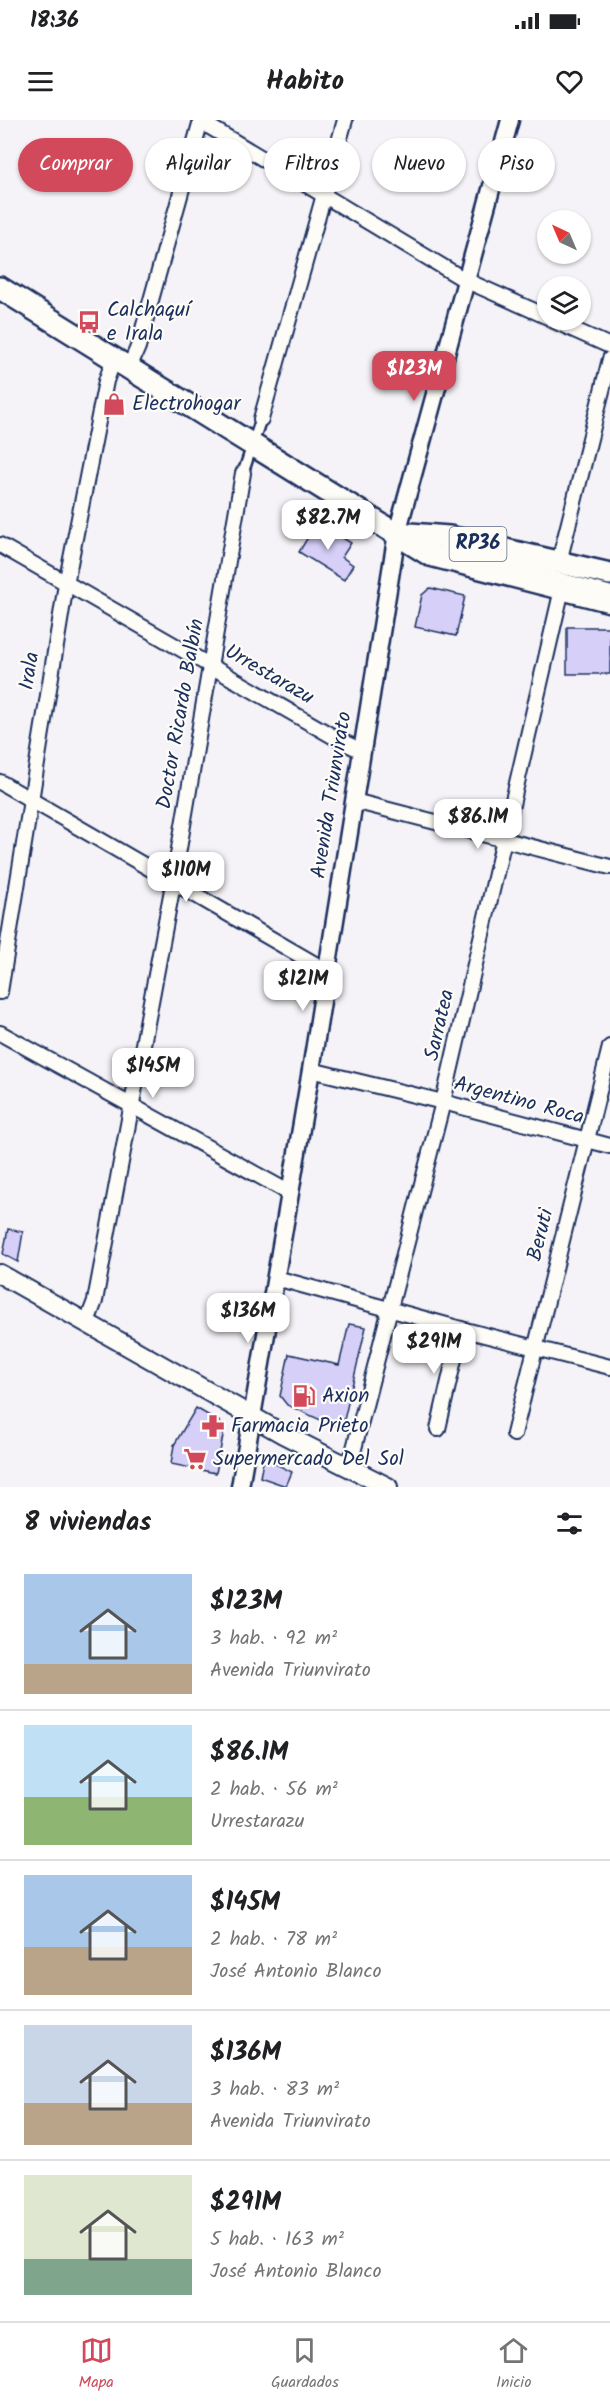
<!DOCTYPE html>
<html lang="es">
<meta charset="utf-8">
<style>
:root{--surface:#fff;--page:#f6f6f6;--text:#202124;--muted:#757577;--line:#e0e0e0;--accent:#d1495b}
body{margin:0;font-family:Kalam,sans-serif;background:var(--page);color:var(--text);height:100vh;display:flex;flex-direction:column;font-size:22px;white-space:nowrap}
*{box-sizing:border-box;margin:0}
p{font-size:20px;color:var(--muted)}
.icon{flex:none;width:33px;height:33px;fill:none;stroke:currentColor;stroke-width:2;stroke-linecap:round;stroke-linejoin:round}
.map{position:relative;height:1367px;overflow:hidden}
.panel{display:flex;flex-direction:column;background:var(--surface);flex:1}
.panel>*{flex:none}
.top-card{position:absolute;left:18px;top:18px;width:574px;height:54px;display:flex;gap:12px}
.needle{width:39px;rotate:316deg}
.buttons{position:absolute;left:537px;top:90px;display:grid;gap:12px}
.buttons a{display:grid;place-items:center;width:54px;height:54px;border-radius:50%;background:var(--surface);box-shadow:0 2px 4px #0004;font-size:30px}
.price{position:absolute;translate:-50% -51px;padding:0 14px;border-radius:12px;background:#fff;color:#222;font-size:20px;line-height:39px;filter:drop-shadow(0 2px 3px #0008)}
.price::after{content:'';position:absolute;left:50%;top:36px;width:18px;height:14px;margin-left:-9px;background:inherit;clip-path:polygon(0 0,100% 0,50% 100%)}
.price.active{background:var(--accent);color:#fff}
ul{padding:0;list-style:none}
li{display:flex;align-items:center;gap:18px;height:150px;padding:0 24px}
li+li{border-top:2px solid var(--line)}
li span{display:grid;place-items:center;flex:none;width:168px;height:120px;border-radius:0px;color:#555}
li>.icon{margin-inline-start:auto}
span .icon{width:72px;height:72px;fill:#fffc;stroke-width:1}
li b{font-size:26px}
h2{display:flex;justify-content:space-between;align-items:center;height:72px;padding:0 24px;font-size:26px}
.tag{padding:0 21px;border-radius:27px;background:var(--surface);box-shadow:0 2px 4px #0004;font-size:21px;line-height:54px}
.tag.active{background:var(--accent);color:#fff}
.status{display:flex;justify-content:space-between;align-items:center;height:42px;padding:0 30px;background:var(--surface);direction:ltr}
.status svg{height:16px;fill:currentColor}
header{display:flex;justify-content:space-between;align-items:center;height:78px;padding:0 24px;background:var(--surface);font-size:27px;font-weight:700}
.menu{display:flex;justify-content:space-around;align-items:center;height:84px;border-top:2px solid var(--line);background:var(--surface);font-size:16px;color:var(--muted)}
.menu a{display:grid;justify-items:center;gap:3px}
.menu .active{color:var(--accent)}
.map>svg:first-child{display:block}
.building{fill:#d6d0f9;stroke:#1b2f5e;stroke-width:1.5}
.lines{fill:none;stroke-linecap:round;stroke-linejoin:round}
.service-casing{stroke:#1b2f5e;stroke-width:11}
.pedestrian-casing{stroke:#1b2f5e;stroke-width:14}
.minor-casing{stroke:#1b2f5e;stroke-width:18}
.tertiary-casing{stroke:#1b2f5e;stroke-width:21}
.secondary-casing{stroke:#1b2f5e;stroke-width:22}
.primary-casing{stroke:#1b2f5e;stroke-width:26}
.service{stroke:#fdfcf7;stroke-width:7}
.pedestrian{stroke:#fdfcf7;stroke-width:9}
.minor{stroke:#fdfcf7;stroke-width:14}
.tertiary{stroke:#fdfcf7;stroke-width:16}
.secondary{stroke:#fdfcf7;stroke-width:18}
.primary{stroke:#fdfcf7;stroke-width:21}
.labels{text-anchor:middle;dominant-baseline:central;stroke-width:4.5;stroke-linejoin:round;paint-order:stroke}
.shield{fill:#fdfcf7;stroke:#5f6c8c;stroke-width:1.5}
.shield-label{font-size:20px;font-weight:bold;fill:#1b2f5e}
.poi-label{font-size:21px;fill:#1b2f5e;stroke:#fdfcf7;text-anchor:start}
.street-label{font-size:21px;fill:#1b2f5e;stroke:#fdfcf7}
</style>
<div class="status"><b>18:36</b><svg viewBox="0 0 49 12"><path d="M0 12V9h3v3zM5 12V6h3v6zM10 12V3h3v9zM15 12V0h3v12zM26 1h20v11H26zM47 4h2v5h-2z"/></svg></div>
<header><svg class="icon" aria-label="menu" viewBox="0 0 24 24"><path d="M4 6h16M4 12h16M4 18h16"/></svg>Habito<svg class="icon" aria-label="heart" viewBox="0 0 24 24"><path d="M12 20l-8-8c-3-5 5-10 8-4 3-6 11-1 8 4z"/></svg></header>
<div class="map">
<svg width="610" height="1367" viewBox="0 0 610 1367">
<rect width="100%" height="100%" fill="#f5f3f7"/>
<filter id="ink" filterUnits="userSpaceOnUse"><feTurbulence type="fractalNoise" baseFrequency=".0167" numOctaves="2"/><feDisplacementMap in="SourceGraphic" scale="12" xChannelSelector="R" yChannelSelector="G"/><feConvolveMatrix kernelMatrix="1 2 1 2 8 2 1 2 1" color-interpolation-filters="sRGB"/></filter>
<g filter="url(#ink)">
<!-- building -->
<g class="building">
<polygon points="317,402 351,423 342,437 353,445 344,460 299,432"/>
<polygon points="430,468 465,476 456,516 415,507 422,475"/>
<rect x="567" y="507" width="43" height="47"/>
<polygon points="8,1109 23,1112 18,1142 3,1134"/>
<polygon points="349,1204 366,1207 344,1300 334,1306 287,1285 280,1276 289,1234 339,1245"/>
<polygon points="196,1288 220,1302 224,1310 216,1353 171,1344 174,1325"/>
<polygon points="268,1340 292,1352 286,1366 260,1357 263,1342"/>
</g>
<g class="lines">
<!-- service casing -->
<g class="service-casing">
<polyline id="service" points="444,426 610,470"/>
</g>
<!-- pedestrian casing -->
<g class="pedestrian-casing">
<polyline id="pedestrian" points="243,353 261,299"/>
</g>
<!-- minor casing -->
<g class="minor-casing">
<g id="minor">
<polyline points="200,1 465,160 548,197"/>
<polyline points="552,200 610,226"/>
<polyline points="129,248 138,227 201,0"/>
<polyline points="261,299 345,0"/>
<polyline points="0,425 341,621 362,631"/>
<polyline points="559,442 610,239"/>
<polyline points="0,662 327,851"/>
<polyline points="354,681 610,747"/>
<polyline points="0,872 66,464 106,261 114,239"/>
<polyline points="0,913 290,1073"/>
<polyline points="311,950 443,982 610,1026"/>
<polyline points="276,1158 461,1209 610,1247"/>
<polyline points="87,1202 95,1181 173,764 243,353"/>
<polyline points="438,1309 461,1209"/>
<polyline points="514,1314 610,927"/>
<polyline points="349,1348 443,982 562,469"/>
</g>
</g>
<!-- tertiary casing -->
<g class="tertiary-casing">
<polyline id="tertiary" points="240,1367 311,950 397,413 510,0"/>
</g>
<!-- secondary casing -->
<g class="secondary-casing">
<polyline id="secondary" points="0,1154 283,1314 388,1367"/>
</g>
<!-- primary casing -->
<g class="primary-casing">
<g id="primary">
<polyline points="0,168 430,435 610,481"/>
<polyline points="397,413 449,417 610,454"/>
</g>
</g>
<!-- service -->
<use href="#service" class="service"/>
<!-- pedestrian -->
<use href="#pedestrian" class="pedestrian"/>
<!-- minor -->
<use href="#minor" class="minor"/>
<!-- tertiary -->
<use href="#tertiary" class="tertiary"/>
<!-- secondary -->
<use href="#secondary" class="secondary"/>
<!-- primary -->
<use href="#primary" class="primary"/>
</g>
</g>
<!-- icons -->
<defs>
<g id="bus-bare" transform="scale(1.8)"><path d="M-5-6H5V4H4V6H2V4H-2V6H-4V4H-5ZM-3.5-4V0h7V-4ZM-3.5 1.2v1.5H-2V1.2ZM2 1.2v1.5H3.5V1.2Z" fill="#d1495b" stroke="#fdfcf7" stroke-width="2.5" paint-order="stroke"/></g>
<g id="shop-bare" transform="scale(1.8)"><path d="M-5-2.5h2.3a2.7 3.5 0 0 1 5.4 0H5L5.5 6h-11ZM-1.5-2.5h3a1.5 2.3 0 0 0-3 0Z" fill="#d1495b" stroke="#fdfcf7" stroke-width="2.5" paint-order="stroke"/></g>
<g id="fuel-bare" transform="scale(1.8)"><path d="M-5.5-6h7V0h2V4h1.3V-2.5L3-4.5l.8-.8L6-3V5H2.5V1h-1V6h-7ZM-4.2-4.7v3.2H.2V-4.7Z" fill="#d1495b" stroke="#fdfcf7" stroke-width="2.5" paint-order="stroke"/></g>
<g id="pharmacy-bare" transform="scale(1.8)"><path d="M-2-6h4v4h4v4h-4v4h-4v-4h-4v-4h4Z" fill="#d1495b" stroke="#fdfcf7" stroke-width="2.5" paint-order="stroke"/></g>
<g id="supermarket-bare" transform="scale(1.8)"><path d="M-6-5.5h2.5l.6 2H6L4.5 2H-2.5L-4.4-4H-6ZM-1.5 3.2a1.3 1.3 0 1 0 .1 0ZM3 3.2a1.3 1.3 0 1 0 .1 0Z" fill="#d1495b" stroke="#fdfcf7" stroke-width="2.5" paint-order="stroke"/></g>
</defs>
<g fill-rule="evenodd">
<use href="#bus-bare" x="89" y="202"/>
<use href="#shop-bare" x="114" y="284"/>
<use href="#fuel-bare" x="304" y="1276"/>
<use href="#pharmacy-bare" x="213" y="1306"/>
<use href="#supermarket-bare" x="195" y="1339"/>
</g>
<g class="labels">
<!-- shield labels -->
<rect class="shield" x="449.5" y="407" width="57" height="34" rx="4.5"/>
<g class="shield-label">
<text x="478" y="424">RP36</text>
</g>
<!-- poi labels -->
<g class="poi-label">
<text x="107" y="190">Calchaquí<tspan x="107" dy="24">e Irala</tspan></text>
<text x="132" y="284">Electrohogar</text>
<text x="322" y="1276">Axion</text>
<text x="231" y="1306">Farmacia Prieto</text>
<text x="213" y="1339">Supermercado Del Sol</text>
</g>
<!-- street labels -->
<g class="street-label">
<text transform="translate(30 551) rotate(-81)">Irala</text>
<text transform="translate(269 555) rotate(30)">Urrestarazu</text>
<text transform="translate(181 594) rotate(-80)">Doctor Ricardo Balbín</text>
<text transform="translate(332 675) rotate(-81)">Avenida Triunvirato</text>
<text transform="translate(440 905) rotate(-77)">Sarratea</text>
<text transform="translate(519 981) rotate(15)">Argentino Roca</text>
<text transform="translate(541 1115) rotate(-76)">Beruti</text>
</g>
</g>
</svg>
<div class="buttons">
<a><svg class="needle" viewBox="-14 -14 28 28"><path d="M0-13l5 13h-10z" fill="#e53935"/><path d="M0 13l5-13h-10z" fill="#757577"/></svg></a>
<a><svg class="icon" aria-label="layers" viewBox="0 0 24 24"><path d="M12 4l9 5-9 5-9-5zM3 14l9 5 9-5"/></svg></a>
</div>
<b class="price active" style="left:414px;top:282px">$123M</b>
<b class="price" style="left:328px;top:431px">$82.7M</b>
<b class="price" style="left:478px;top:730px">$86.1M</b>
<b class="price" style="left:186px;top:783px">$110M</b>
<b class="price" style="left:303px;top:892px">$121M</b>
<b class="price" style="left:153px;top:979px">$145M</b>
<b class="price" style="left:248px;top:1224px">$136M</b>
<b class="price" style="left:434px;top:1255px">$291M</b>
<div class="top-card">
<a class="tag active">Comprar</a>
<a class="tag">Alquilar</a>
<a class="tag">Filtros</a>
<a class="tag">Nuevo</a>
<a class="tag">Piso</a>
</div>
</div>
<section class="panel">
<h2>8 viviendas<svg class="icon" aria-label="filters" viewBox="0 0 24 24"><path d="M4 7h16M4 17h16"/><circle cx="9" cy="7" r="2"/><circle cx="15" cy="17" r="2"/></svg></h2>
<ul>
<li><span style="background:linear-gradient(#a9c7e8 75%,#b9a48a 0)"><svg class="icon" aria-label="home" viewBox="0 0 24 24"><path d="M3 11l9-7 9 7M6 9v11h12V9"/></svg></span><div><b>$123M</b><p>3 hab. · 92 m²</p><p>Avenida Triunvirato</p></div></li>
<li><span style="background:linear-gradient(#bfe0f5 60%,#8fb573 0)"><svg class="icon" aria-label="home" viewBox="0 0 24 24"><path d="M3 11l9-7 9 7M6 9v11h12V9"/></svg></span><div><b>$86.1M</b><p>2 hab. · 56 m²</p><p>Urrestarazu</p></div></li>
<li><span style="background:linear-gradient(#a9c7e8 60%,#b9a48a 0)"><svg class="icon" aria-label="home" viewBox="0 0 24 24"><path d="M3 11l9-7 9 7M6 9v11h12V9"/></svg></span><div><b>$145M</b><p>2 hab. · 78 m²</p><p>José Antonio Blanco</p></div></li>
<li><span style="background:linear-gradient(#c9d6e8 65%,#b9a48a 0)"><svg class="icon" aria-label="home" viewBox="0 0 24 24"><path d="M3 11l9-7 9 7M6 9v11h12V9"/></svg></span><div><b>$136M</b><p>3 hab. · 83 m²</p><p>Avenida Triunvirato</p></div></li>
<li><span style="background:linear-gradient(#dfe7d0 70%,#7fa58c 0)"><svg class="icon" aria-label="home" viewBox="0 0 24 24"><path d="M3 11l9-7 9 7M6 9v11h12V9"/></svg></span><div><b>$291M</b><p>5 hab. · 163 m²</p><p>José Antonio Blanco</p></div></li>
</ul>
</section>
<nav class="menu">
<a class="active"><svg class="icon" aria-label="map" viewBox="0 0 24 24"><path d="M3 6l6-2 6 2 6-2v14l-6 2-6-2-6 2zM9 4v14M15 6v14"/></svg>Mapa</a>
<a><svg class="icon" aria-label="saved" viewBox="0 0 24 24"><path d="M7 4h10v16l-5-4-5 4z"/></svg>Guardados</a>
<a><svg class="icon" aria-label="home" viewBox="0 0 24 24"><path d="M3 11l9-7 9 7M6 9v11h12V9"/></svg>Inicio</a>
</nav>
